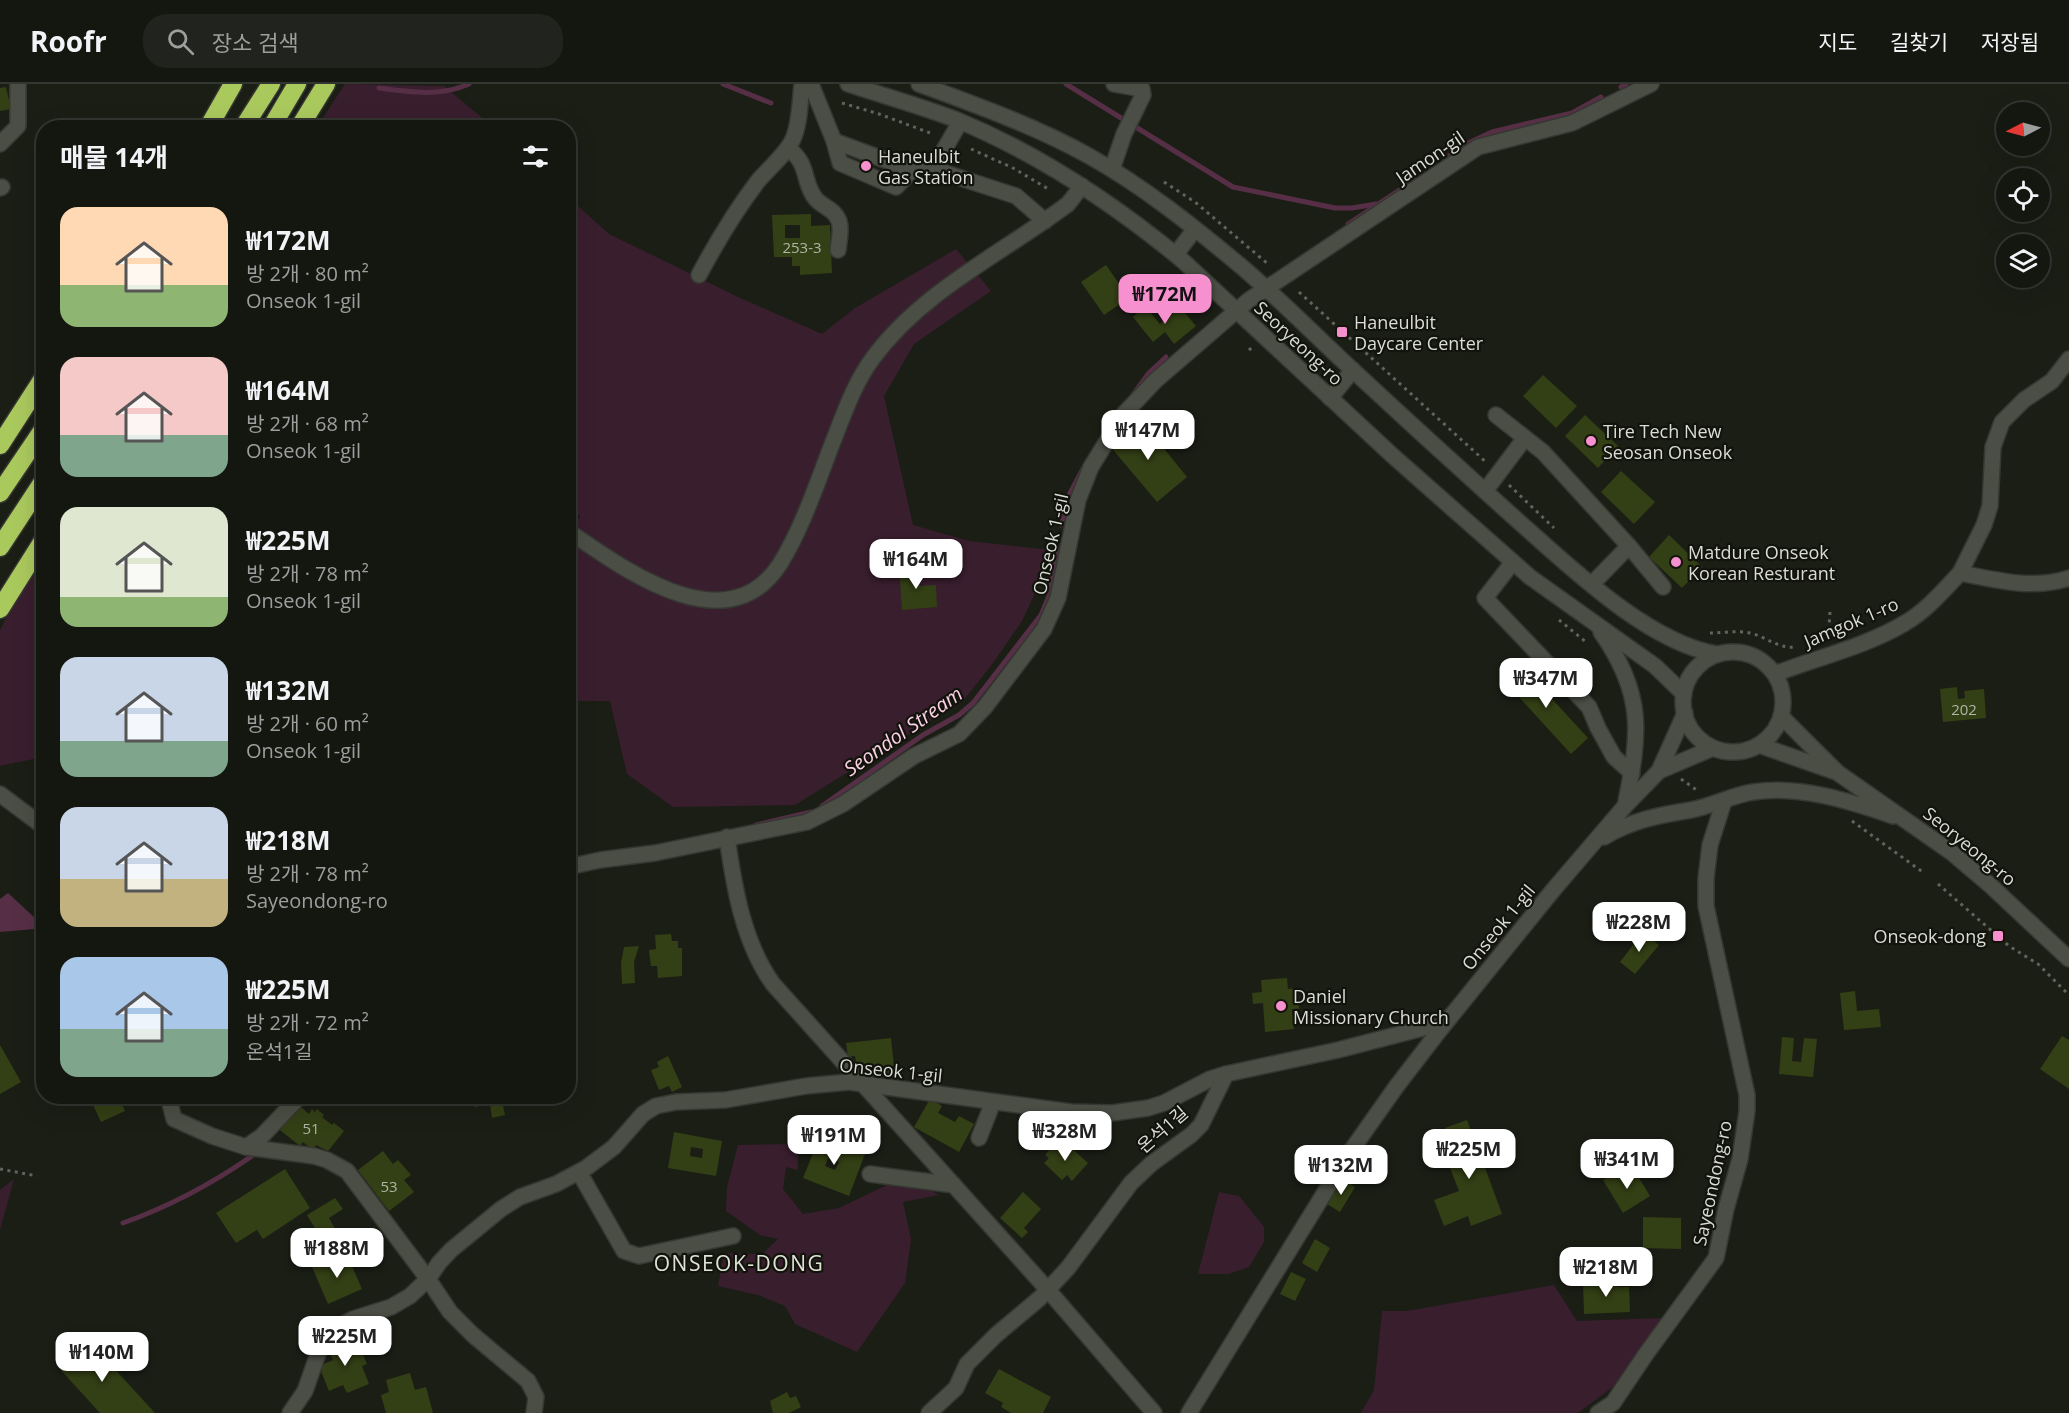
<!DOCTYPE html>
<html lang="ko">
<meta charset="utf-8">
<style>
:root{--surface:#141610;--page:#21231e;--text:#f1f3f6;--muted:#9d9f9f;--line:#333530;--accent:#f790ce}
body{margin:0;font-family:"Open Sans","Noto Sans KR",sans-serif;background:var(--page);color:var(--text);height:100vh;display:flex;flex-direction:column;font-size:22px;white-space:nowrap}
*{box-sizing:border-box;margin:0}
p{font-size:20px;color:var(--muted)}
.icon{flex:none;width:33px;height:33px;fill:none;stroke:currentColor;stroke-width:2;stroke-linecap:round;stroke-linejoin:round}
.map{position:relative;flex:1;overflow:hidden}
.panel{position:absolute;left:36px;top:36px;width:540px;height:984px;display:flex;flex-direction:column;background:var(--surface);border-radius:24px;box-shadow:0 6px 24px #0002,0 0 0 2px var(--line)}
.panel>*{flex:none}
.needle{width:39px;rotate:264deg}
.controls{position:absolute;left:1996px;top:18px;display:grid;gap:12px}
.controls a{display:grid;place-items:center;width:54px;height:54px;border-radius:50%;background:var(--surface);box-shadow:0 6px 24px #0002,0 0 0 2px var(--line);font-size:30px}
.price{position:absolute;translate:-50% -51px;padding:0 14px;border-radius:12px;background:#fff;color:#222;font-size:20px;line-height:39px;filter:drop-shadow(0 2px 3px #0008)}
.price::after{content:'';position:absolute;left:50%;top:36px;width:18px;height:14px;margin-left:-9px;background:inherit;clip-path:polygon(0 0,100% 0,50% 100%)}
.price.current{background:var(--accent);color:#111}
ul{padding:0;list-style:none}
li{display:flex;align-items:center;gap:18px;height:150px;padding:0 24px}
li span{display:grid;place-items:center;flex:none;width:168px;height:120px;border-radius:18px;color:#555}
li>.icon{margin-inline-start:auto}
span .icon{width:72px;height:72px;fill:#fffc;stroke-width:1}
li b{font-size:26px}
h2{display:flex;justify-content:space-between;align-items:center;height:72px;padding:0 24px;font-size:26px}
header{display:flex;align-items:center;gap:36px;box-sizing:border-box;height:84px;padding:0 30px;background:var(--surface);border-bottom:2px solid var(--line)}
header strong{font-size:28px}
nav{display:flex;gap:33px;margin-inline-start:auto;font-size:21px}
.search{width:420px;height:54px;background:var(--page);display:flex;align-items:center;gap:15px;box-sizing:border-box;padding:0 21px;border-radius:24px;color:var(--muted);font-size:22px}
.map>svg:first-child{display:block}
.green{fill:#391e2e}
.water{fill:#562f46}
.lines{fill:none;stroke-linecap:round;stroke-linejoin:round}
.stream{stroke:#562f46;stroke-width:5}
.building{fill:#333f15;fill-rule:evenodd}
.minor-casing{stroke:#353732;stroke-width:18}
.highway-casing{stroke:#353732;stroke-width:21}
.path{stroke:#61635c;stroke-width:3;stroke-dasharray:3 4.5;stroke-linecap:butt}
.minor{stroke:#4b4e44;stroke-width:15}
.highway{stroke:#aac95d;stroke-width:18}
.poi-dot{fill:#f790ce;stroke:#12140c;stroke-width:2}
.labels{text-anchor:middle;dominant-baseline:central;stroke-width:4.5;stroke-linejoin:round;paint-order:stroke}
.number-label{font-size:15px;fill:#b0b5a6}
.poi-label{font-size:18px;fill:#dadcd7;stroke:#12140c;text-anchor:start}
.street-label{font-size:18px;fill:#dadcd7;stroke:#12140c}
.water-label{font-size:20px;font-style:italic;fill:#fbd0e8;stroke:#12140c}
.quarter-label{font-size:21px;letter-spacing:1.5px;fill:#dee2d7;stroke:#12140c}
</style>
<header>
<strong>Roofr</strong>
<div class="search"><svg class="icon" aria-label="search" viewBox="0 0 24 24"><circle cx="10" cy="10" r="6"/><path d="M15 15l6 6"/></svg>장소 검색</div>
<nav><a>지도</a><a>길찾기</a><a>저장됨</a></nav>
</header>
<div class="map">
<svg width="2069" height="1329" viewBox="0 0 2069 1329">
<rect width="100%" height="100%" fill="#1b1e15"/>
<!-- green -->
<g class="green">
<polygon points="345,0 444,2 493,43 317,43"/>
<polygon points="568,113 609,150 738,213 822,250 855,224 956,165 991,207 914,260 884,312 913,441 969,457 1050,466 1042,494 1022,537 993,579 964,616 795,721 673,723 627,690 610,617 569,617 569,452 580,432 568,426"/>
<polygon points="43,464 43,673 0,682 0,546"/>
<polygon points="797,1060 798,1086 786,1083 783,1105 803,1130 839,1124 889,1100 932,1107 939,1111 903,1118 911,1155 905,1199 857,1268 795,1240 785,1222 758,1211 718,1202 724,1169 762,1170 778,1155 760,1151 726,1127 727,1103 738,1061"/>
<polygon points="14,1095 0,1146 0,1106"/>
<polygon points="1219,1108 1239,1112 1264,1143 1264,1158 1249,1183 1228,1190 1198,1190"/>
<polygon points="1554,1201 1577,1237 1663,1234 1614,1302 1578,1329 1361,1329 1374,1306 1382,1227 1407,1227"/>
</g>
<!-- water -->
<polygon class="water" points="8,809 36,835 34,845 0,848 0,815"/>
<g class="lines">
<!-- stream -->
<g class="stream">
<polyline points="723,0 771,19"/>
<polyline points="1066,0 1233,103 1335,124 1352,124 1376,120"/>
<polyline points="1621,3 1626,0"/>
<path d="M379,4C409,8 440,13 469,0"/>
<polyline points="1450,71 1464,61 1492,48 1572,29 1601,13"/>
<polyline points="1348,140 1416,95"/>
<polyline points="1132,312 1149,289 1166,273"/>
<polyline points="1061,441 1068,413 1085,381"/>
<polyline points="822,722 923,651 959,631 973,619 1041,531 1049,512 1058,464"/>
<polyline points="756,741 811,728"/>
<path d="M123,1139C171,1122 210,1101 252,1072"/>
</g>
</g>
<!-- building -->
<g class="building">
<polygon points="6,3 11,25 0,27 0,4"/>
<path d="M811,130V142L830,141L832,189L800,191V182H792V173H774L772,131ZM785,141H800V154H785Z"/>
<polygon points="1106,181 1120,201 1124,198 1133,211 1104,231 1081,198"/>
<polygon points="1145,222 1160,240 1180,223 1196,242 1174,260 1165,248 1153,258 1133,233"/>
<polygon points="1543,291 1577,322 1556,344 1523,312"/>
<polygon points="1585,331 1618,362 1598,384 1565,352"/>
<polygon points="1140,335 1187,393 1157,418 1109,361"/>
<polygon points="1621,387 1655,418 1634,440 1601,408"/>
<polygon points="1669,451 1702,483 1682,504 1649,473"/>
<polygon points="918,480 920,502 936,501 937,523 902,526 899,482"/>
<polygon points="1519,579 1588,654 1571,670 1508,601 1512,598 1506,591"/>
<polygon points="1957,603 1958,615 1965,614 1964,607 1984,605 1986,634 1943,638 1940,605"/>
<polygon points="1643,848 1659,861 1635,890 1620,878"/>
<polygon points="671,850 672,857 678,857 678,864 682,864 682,892 658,894 657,882 651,882 649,866 656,865 655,851"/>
<polygon points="639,862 634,878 635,899 622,900 621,879 624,863"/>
<polygon points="1287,894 1288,905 1297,904 1299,925 1292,925 1294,945 1265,948 1263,919 1253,920 1252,909 1262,908 1261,896"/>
<polygon points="1855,907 1857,927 1879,925 1881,943 1844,946 1840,909"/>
<polygon points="2062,952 2069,956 2069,1005 2040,985"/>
<polygon points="1782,953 1794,954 1792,977 1801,978 1804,954 1817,955 1813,993 1779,990"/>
<polygon points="891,954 894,982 889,983 890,990 864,993 863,984 857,985 855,972 848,973 846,959"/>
<polygon points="0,961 21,998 0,1010"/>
<polygon points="668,972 682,1003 672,1008 669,1002 659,1006 651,986 659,983 657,978"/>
<polygon points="89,1012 118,1012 125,1027 101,1038"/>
<polygon points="134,1012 146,1012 147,1016 138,1020"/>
<polygon points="431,1012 501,1012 505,1031 492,1034 490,1020 475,1023 474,1018 456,1022 455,1017 447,1021 445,1017 436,1022"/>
<polygon points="930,1015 942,1022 938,1029 955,1038 959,1032 974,1040 959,1068 914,1043"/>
<polygon points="302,1024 309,1030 312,1025 315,1028 317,1025 324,1031 322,1033 332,1041 334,1039 344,1047 328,1067 316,1061 313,1066 303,1058 300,1062 280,1046 296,1026"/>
<polygon points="1467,1036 1477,1063 1489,1058 1496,1077 1484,1081 1502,1130 1471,1142 1468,1132 1444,1142 1434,1116 1459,1107 1448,1079 1455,1071 1445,1044"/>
<path d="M674,1048L722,1057L716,1092L668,1084ZM691,1063L703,1065L702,1074L690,1072Z"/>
<path d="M820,1052L865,1070L849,1112L803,1094ZM828,1074L839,1078L835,1086L825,1082Z"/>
<polygon points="1057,1057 1065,1064 1068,1061 1088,1079 1072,1097 1067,1091 1062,1096 1044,1079 1049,1074 1045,1071"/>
<polygon points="383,1067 393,1080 398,1076 411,1091 404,1096 414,1108 389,1127 358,1086"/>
<polygon points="1633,1084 1650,1112 1623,1129 1603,1096 1613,1090 1616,1095"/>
<polygon points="285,1085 310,1124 263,1155 257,1146 236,1159 216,1129"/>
<polygon points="1343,1095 1355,1103 1340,1128 1327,1120"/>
<polygon points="1023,1108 1041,1125 1024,1144 1028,1148 1022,1154 1000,1134"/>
<polygon points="335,1114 343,1125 329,1134 335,1145 321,1154 307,1131"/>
<polygon points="1643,1133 1681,1134 1681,1165 1643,1164"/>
<polygon points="1315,1155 1330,1164 1317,1188 1302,1179"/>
<polygon points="339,1171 341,1176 348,1173 362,1205 328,1220 312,1183"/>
<polygon points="1291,1188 1306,1195 1295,1217 1280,1210"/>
<polygon points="1617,1198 1617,1203 1629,1203 1630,1228 1584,1230 1583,1199"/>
<polygon points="356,1254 367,1280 362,1282 369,1300 347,1309 343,1301 329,1307 319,1282 333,1276 328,1266"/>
<polygon points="88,1256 155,1329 100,1329 58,1283"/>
<polygon points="999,1285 1051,1313 1043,1329 1011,1329 1001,1323 1003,1319 985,1309"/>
<polygon points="410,1289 415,1306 426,1303 433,1329 386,1329 381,1311 389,1308 386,1296"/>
<polygon points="787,1308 790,1314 796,1312 801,1323 789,1329 773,1329 770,1317"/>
</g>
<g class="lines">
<!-- minor casing -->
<g class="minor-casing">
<g id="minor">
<polyline points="811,0 834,57 912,86 933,85 960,38"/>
<path d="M848,0C884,12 921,22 957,36C1039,70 1113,119 1182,176L1393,372L1530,493L1655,582L1684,610"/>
<path d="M919,0C976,21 1035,42 1089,72C1143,102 1194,143 1242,183C1277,213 1310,246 1344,278C1401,331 1459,384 1517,436C1569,482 1648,559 1717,570"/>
<polyline points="834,57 840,79 896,103 912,86"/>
<polyline points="0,60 18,42 18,0"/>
<path d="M788,64C810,81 802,97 815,114C823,124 834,124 839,137C842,146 839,156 838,166"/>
<polyline points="933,85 1016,112 1045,137"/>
<polyline points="1112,85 1124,50 1143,11 1142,5 1114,0"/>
<polyline points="0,104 2,103"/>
<polyline points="1176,170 1195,145"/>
<path d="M699,191C716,159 736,126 758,97C769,84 787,69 793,55C800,39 800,17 802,0"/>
<polyline points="1330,314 1353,286"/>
<polyline points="1496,331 1543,368 1629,462 1663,503"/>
<polyline points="1485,407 1525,354"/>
<path d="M574,451C628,488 728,560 780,480C803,443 818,396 834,355C845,327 855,298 873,274C922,207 1003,169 1068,120L1082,102"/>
<polyline points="1513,478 1485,514 1589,623 1598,644 1614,673 1632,689"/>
<polyline points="1960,489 1984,441 1990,422 1993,363 2002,338 2024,316 2052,297 2069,275"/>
<polyline points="1592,500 1629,462"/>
<path d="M1601,548C1645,611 1640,650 1625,722"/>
<circle cx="1733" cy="618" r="50"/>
<path d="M1775,590C1816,574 1867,562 1905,539C1926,527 1943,507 1960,489C1996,496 2033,506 2069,494"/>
<polyline points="1781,632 1838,689 1951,768 1991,802 2069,875"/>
<polyline points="1759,661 1833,687"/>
<polyline points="1659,687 1713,664"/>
<polyline points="0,710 44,743"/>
<path d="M727,753C734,803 743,858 773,900L1048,1206L1154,1329"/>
<path d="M1604,753C1632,736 1660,731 1691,726C1713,722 1732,711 1753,708C1799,701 1850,717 1893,732"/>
<polyline points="568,783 600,776 655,769 807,738 843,720 914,672 959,650 985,623 1044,545 1058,514 1078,416 1091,383 1123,331 1155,297 1249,216 1478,63 1572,39 1651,0"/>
<polyline points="168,1012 174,1035 212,1052 246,1063 314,1072 327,1076 347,1087 428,1195 450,1228 473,1251 528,1297 536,1313 534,1329"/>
<polyline points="979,1054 993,1018"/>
<polyline points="246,1063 262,1052 300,1012"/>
<polyline points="579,1088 624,1167 639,1172 733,1152"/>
<polyline points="870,1090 954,1101"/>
<polyline points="290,1329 305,1307 319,1267 333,1246 353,1235 391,1223 410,1212 428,1195 439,1179 451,1166 501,1125 520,1113 556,1100 586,1084 614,1063 643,1030 656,1022 676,1018 725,1016 806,1002 849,998 1071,1028 1112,1029 1148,1024 1164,1019 1210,995 1226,990 1338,966 1427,943 1434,943 1439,947"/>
<polyline points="929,1329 956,1304 967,1280 996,1251 1040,1214 1068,1184 1131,1099 1151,1080 1191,1051 1201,1041 1226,990"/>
<polyline points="1189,1329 1346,1074 1396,1003 1439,947 1554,805 1625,722 1659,687 1685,629"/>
<polyline points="1598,1329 1613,1319 1646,1270 1716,1174 1726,1125 1740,1075 1747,1027 1747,1011 1706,822 1706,794 1710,761 1724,717"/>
</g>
</g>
<!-- highway casing -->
<g class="highway-casing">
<g id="highway">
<polyline points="208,44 233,0"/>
<polyline points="243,44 271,0"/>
<polyline points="271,44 297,0"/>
<polyline points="299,44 326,0"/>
<polyline points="0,361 44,293"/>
<polyline points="0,409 44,344"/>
<polyline points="0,463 44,396"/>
<polyline points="0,525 44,455"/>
</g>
</g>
<!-- path -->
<g class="path">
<polyline points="842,19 879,30 933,50"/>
<polyline points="971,65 1013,84 1050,106"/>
<polyline points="1164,98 1195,118 1268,180"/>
<polyline points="1299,208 1487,379"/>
<polyline points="1249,264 1254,269"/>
<polyline points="1509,401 1554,444"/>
<polyline points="1830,528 1829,542 1831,552"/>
<polyline points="1559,536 1586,558"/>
<path d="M1710,549C1723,549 1738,546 1750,549C1767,553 1778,565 1796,563"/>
<polyline points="1681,695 1698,707"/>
<polyline points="1852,737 1924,789"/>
<polyline points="1938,800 2009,862 2038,880 2069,911"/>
<polyline points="0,1085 37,1092"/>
</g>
<!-- minor -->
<use href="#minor" class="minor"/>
<!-- highway -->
<use href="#highway" class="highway"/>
</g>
<!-- markers -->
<g class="poi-dot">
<circle cx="866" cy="82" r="6"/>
<rect x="1336" y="242" width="12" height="12" rx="3"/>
<circle cx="1591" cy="357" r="6"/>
<circle cx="1676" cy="478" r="6"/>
<rect x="1992" y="846" width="12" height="12" rx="3"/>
<circle cx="1281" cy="922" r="6"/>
</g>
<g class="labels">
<!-- number labels -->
<g class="number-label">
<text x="802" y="163">253-3</text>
<text x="1964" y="625">202</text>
<text x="311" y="1044">51</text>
<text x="389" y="1102">53</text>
</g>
<!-- poi labels -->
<g class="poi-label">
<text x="878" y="72">Haneulbit<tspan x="878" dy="21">Gas Station</tspan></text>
<text x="1354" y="238">Haneulbit<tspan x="1354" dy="21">Daycare Center</tspan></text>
<text x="1603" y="347">Tire Tech New<tspan x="1603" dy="21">Seosan Onseok</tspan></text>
<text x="1688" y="468">Matdure Onseok<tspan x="1688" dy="21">Korean Resturant</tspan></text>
<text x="1986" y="852" text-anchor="end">Onseok-dong</text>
<text x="1293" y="912">Daniel<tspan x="1293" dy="21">Missionary Church</tspan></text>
</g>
<!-- street labels -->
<g class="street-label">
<text transform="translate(1430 73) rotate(-34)">Jamon-gil</text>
<text transform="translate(1299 259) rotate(43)">Seoryeong-ro</text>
<text transform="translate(1050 460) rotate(-77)">Onseok 1-gil</text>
<text transform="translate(1851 538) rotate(-23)">Jamgok 1-ro</text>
<text transform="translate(1970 762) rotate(39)">Seoryeong-ro</text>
<text transform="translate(1498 843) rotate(-51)">Onseok 1-gil</text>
<text transform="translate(891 986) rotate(6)">Onseok 1-gil</text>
<text transform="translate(1162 1045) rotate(-41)">온석1길</text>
<text transform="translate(1712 1099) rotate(-78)">Sayeondong-ro</text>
</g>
<!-- water labels -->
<g class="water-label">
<text transform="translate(903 647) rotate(-35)">Seondol Stream</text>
</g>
<!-- quarter labels -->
<g class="quarter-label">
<text x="739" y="1179">ONSEOK-DONG</text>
</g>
</g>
</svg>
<div class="controls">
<a><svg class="needle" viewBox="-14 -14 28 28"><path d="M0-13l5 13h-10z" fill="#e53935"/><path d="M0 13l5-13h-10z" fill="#9d9f9f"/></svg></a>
<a><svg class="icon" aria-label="locate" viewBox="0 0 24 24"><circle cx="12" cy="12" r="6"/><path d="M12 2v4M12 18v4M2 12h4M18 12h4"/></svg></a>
<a><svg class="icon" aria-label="layers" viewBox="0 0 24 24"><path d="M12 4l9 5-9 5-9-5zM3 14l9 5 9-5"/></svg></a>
</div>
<b class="price current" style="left:1165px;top:241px">₩172M</b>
<b class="price" style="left:1148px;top:377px">₩147M</b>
<b class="price" style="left:916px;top:506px">₩164M</b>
<b class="price" style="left:1546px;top:625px">₩347M</b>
<b class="price" style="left:1639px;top:869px">₩228M</b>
<b class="price" style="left:1065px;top:1078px">₩328M</b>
<b class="price" style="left:834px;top:1082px">₩191M</b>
<b class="price" style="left:1469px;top:1096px">₩225M</b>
<b class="price" style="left:1627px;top:1106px">₩341M</b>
<b class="price" style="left:1341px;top:1112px">₩132M</b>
<b class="price" style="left:337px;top:1195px">₩188M</b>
<b class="price" style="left:1606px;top:1214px">₩218M</b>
<b class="price" style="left:345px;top:1283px">₩225M</b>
<b class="price" style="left:102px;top:1299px">₩140M</b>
<section class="panel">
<h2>매물 14개<svg class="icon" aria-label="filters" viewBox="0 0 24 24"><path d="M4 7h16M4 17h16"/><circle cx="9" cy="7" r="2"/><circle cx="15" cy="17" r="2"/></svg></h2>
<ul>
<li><span style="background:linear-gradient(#ffd9b3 65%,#8fb573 0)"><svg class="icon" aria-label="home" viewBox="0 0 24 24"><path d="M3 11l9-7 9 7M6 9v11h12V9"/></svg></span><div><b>₩172M</b><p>방 2개 · 80 m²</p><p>Onseok 1-gil</p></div></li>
<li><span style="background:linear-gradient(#f6c9c9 65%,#7fa58c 0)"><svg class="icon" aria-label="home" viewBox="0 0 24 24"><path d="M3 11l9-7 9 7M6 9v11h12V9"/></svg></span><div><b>₩164M</b><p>방 2개 · 68 m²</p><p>Onseok 1-gil</p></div></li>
<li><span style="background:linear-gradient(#dfe7d0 75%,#8fb573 0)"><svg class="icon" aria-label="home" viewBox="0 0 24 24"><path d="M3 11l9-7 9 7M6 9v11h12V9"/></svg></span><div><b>₩225M</b><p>방 2개 · 78 m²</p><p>Onseok 1-gil</p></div></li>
<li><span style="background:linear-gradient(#c9d6e8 70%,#7fa58c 0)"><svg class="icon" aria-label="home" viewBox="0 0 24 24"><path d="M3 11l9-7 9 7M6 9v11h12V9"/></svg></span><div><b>₩132M</b><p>방 2개 · 60 m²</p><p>Onseok 1-gil</p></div></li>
<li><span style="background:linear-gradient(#c9d6e8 60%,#c2b280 0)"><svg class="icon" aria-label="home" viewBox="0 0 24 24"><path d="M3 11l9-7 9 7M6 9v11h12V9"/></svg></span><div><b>₩218M</b><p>방 2개 · 78 m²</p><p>Sayeondong-ro</p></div></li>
<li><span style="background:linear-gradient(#a9c7e8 60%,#7fa58c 0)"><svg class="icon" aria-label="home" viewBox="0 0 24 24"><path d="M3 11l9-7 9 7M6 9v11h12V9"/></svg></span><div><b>₩225M</b><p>방 2개 · 72 m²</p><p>온석1길</p></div></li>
</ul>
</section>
</div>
